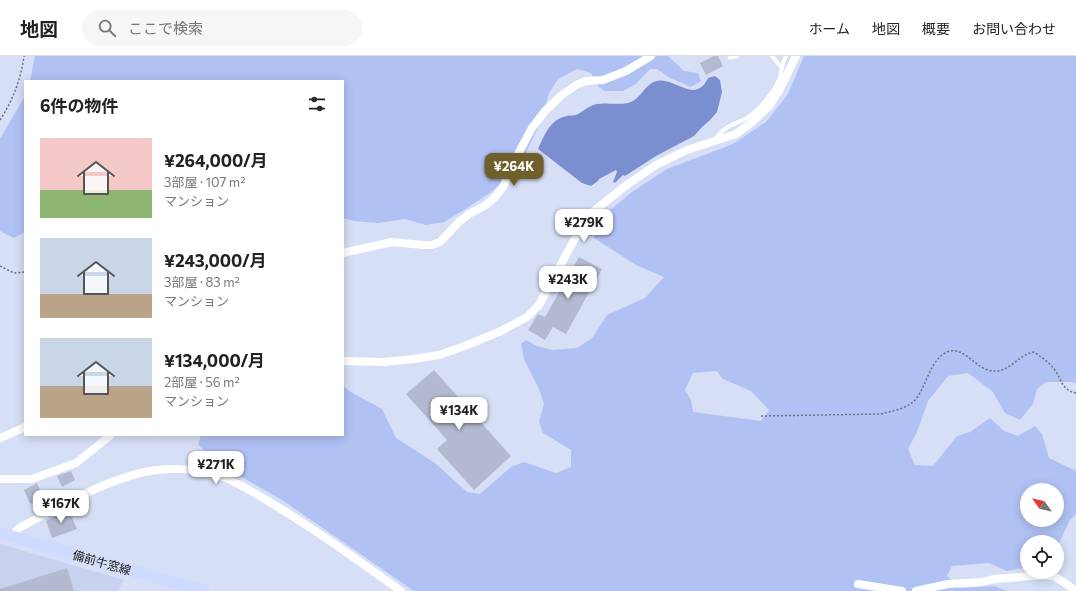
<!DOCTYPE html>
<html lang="ja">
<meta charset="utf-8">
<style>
:root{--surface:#fff;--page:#f6f6f6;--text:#222;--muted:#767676;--line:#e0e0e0;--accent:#705f2d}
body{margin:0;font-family:Commissioner,"Noto Sans JP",sans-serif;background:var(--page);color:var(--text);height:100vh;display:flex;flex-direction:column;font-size:15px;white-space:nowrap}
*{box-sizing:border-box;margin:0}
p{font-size:13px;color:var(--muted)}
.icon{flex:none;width:22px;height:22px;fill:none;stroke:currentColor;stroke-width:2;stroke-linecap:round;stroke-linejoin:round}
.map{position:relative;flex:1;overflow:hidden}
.panel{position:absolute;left:24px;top:24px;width:320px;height:356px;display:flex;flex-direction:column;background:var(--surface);border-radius:0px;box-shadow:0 2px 10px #0003}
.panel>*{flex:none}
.needle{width:26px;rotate:304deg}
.controls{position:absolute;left:1020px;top:427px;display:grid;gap:8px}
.controls a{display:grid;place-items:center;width:44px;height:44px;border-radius:50%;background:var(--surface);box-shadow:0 2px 10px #0003;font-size:20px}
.price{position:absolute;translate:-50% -34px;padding:0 9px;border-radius:8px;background:#fff;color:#222;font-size:13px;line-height:26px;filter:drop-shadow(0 1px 2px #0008)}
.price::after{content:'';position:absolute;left:50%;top:24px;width:12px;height:9px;margin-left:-6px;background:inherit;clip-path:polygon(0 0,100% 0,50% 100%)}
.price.current{background:var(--accent);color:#fff}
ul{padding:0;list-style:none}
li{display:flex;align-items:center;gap:12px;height:100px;padding:0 16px}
li span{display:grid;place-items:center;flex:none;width:112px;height:80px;border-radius:0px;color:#555}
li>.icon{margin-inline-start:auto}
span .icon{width:48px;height:48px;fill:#fffc;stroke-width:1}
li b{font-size:17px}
h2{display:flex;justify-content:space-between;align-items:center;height:48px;padding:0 16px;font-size:17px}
header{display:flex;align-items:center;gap:24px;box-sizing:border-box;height:56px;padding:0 20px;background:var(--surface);border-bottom:1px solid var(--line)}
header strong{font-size:19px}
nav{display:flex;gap:22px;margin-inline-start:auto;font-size:14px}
.search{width:280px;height:36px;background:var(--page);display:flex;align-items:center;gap:10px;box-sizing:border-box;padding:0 14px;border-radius:22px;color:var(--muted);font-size:15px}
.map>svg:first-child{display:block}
.built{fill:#c8d2ef}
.green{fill:#b0c1f4;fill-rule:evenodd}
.water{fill:#7b8fd0}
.building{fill:#b3bad0}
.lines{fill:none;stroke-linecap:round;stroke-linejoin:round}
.path{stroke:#6a6f7d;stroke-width:1.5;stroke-dasharray:2 2;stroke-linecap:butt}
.service{stroke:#fff;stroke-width:4}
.minor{stroke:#fff;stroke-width:8}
.primary{stroke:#cedaff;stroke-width:12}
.labels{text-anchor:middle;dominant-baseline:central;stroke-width:3.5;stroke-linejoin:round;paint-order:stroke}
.street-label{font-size:12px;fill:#10121a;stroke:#d7dff6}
</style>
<header>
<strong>地図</strong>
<div class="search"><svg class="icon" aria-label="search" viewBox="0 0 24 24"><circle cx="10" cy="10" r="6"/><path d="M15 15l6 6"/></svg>ここで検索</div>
<nav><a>ホーム</a><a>地図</a><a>概要</a><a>お問い合わせ</a></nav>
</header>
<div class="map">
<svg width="1076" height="535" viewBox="0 0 1076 535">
<rect width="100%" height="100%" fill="#d7dff6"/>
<!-- built -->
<polygon class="built" points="0,488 124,524 118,535 0,535"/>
<!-- green -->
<g class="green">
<polygon points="35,0 668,0 684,15 698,17 701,25 691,31 670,22 657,13 650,13 636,28 623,35 604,35 598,30 591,17 577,13 558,23 549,37 540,67 524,101 513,117 491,136 464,154 444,166 426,169 405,163 378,167 354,165 343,162 343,25 30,25"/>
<path d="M804,0H1076V327L1071,326H1046L1037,333L1033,348L1020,364L1005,357L993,336L968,317L948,320L928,345L917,376L908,393L915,409L933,410L957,380L970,376L990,362L1004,375L1018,380L1035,370L1042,378L1049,402L1076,415V458L1070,464L1057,491V486H1027V511L1007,515L989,507L952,510L947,520L959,532L994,530L1005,534L1006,535H414L282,444L224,411L198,389L201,379H343V329L349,335L382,353L396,382L435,407L467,436L480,438L511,411L524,406L556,417L571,411V394L543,377L539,366L544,348L539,333L524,303L521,288L526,284L537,290L552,294L577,292L592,282L607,259L645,242L664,221L636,209L594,182L598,164L632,136L667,113L733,88L766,66L788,38ZM717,315L723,323L751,335L769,354L761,365L693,356L691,344L685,334L693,317ZM1027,434H1057V464H1027Z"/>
<polygon points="25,40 25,176 14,182 0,175 0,83"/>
</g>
<!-- water -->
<path class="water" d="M715,20L720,24L722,36L717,56L710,64L702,71L694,80L656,100L625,120L623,119L615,127L613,126L617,116L616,114L599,123L598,125L591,130L582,127L538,93C544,80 550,63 567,60C569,59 573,60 576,59C583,56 589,49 597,48C608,46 620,50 631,46C641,42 646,27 657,25C675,21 695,49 708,22Z"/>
<!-- building -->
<g class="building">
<polygon points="714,0 718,0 723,10 706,19 700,7"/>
<polygon points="579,201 602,213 566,278 553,271 545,284 528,274 538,258 545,261"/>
<polygon points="434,314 511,400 474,434 437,393 447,384 406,338"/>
<polygon points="71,415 75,424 62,431 57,420"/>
<polygon points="37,427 43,441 30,448 24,434"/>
<polygon points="68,453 77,473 52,482 46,465"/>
<polygon points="67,512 74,535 0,535 0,533"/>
</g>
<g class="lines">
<!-- path -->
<g class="path">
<path d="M0,64C13,44 21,23 24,0"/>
<polyline points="0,210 14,217 25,216"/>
<path d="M761,360L881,358C893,355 906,353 915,344C927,330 929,305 947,296C962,289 975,311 988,314C1009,320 1016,299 1034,296C1041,301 1049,306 1054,313C1062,323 1061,334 1076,337"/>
</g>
<!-- service -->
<g class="service">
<polyline points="772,0 781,11"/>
<polyline points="730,2 737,0"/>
<path d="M715,85C720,72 735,68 747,62C752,59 757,54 761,50C768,42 777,31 780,21C782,13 782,7 786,0"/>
</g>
<!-- minor -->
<g class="minor">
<polyline points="343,197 392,186 423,189 432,189 440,186 459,166 469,158 486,149 495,141 503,131 517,100 532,72 545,55 563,38 578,28 586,25 603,24 626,15 651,0"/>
<polyline points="343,305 384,306 414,303 439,299 465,290 501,275 527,261 539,249 580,173 590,158 628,128 656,109 687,94 736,78 752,66 770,49 780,33 796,0"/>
<polyline points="0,382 25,371"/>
<polyline points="0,423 32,423 76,407 111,379"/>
<path d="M11,481L19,472C58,452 97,428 140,417C165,411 194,412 218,419C238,426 258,439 276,450C320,476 360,506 401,535"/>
<polyline points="858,528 902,535"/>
<polyline points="916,535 948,528 981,526 995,523 1044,519 1053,520 1062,525 1076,535"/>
</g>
<!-- primary -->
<polyline class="primary" points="0,477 204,535"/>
</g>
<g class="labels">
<!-- street labels -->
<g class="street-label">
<text transform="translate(102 506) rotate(16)">備前牛窓線</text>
</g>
</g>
</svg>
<div class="controls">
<a><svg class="needle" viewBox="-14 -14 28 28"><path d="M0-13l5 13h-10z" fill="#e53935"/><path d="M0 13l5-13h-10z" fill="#767676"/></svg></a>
<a><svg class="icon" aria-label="locate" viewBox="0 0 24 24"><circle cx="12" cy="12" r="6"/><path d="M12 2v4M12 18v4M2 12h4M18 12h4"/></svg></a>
</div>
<b class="price current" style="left:514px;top:131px">¥264K</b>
<b class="price" style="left:584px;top:187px">¥279K</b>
<b class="price" style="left:568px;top:244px">¥243K</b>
<b class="price" style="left:459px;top:375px">¥134K</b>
<b class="price" style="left:216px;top:429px">¥271K</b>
<b class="price" style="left:61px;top:468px">¥167K</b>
<section class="panel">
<h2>6件の物件<svg class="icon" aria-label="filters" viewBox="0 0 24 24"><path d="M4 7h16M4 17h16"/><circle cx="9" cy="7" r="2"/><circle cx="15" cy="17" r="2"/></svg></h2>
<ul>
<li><span style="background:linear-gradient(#f6c9c9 65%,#8fb573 0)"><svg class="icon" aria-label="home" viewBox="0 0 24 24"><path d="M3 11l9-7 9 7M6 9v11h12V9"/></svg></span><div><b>¥264,000/月</b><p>3部屋 · 107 m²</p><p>マンション</p></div></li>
<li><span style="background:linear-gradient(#c9d6e8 70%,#b9a48a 0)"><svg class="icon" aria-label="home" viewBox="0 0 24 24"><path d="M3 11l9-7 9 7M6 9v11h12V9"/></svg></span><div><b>¥243,000/月</b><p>3部屋 · 83 m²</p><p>マンション</p></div></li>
<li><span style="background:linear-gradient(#c9d6e8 60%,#b9a48a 0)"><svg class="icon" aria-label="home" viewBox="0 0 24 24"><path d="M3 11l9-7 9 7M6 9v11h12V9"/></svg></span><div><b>¥134,000/月</b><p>2部屋 · 56 m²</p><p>マンション</p></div></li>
</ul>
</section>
</div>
